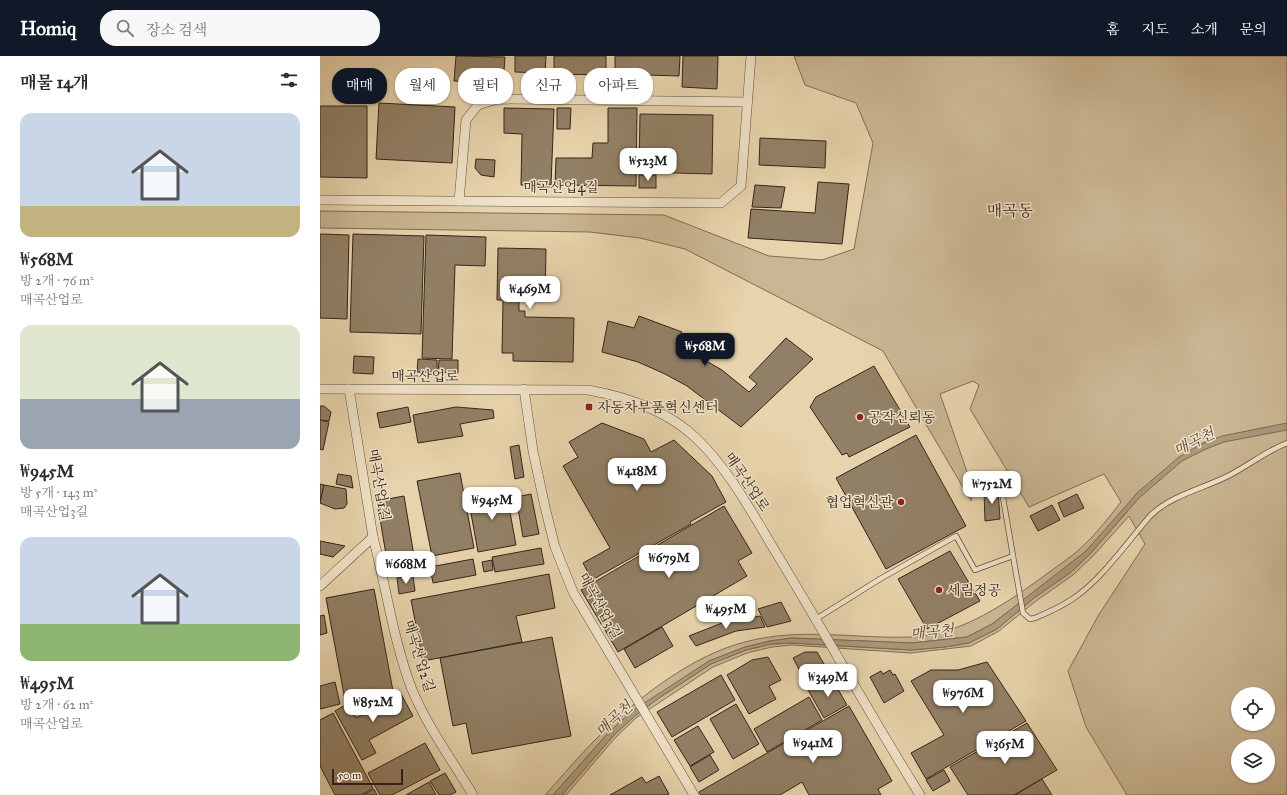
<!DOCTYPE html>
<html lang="ko">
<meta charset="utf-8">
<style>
:root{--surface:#fff;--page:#f7f7f7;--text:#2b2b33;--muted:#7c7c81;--accent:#111827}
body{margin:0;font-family:"IM FELL Great Primer","Noto Serif KR",serif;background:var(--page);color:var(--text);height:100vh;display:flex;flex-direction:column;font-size:15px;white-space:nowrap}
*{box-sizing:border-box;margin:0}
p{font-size:13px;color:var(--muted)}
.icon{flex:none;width:22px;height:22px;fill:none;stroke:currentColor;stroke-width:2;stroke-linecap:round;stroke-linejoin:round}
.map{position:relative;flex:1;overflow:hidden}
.side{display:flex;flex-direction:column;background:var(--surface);width:320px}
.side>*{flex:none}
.banner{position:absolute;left:12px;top:12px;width:380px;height:36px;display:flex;gap:8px}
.buttons{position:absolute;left:911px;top:631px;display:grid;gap:8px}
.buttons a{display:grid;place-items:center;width:44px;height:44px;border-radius:50%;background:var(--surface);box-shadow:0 1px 3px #0004;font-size:20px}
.scale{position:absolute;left:12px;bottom:10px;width:71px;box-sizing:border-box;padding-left:4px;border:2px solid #35241a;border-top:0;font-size:11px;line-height:14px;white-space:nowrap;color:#35241a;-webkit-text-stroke:3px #f0e3c9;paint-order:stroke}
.price{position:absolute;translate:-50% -34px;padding:0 9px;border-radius:8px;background:#fff;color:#222;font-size:13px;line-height:26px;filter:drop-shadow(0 1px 2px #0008)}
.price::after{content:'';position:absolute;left:50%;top:24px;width:12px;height:9px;margin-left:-6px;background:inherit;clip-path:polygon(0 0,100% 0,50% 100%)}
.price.active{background:var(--accent);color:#fff}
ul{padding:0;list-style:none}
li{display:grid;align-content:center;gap:8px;height:212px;padding:0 20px}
li span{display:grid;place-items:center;height:124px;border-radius:12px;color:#555}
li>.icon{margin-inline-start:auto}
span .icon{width:72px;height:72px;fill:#fffc;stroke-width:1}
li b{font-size:17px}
h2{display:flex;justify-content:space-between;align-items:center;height:48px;padding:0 20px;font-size:17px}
.pill{padding:0 14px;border-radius:16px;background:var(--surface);box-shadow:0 1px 3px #0004;font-size:14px;line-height:36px}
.pill.active{background:var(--accent);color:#fff}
header{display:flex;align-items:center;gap:24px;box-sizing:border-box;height:56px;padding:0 20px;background:var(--accent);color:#fff}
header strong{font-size:19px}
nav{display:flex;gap:22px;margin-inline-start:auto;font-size:14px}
.search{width:280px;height:36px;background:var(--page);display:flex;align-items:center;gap:10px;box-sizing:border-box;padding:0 14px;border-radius:16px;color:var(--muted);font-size:15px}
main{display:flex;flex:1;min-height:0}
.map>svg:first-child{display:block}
.green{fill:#cab693;stroke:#806d56;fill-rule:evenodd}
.water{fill:#ab987a;stroke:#7c6a54}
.building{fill:#928066;stroke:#35241a}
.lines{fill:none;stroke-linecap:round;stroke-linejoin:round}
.lane-casing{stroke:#62503e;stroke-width:6}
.street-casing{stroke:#62503e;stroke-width:10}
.lane{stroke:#f0e3c9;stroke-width:4.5}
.street{stroke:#f0e3c9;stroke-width:9}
.poi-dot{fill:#8f2418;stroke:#f0e3c9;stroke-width:1.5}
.labels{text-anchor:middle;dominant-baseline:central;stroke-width:3;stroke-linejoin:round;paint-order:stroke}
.street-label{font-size:14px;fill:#35241a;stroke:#f0e3c9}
.poi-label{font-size:14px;fill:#35241a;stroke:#f0e3c9;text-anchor:start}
.water-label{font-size:15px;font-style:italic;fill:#584737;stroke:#f0e3c9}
.quarter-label{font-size:16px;fill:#35241a;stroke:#f0e3c9}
</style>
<header>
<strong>Homiq</strong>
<div class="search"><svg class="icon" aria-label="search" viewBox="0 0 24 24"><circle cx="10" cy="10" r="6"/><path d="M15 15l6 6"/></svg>장소 검색</div>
<nav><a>홈</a><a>지도</a><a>소개</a><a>문의</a></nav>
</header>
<main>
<section class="side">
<h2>매물 14개<svg class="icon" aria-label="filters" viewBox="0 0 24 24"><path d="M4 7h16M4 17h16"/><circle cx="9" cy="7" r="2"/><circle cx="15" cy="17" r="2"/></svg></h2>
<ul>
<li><span style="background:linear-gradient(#c9d6e8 75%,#c2b280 0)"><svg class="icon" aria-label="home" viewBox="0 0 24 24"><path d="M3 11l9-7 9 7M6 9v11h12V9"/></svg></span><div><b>₩568M</b><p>방 2개 · 76 m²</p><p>매곡산업로</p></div></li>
<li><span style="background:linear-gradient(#dfe7d0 60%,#9aa5b1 0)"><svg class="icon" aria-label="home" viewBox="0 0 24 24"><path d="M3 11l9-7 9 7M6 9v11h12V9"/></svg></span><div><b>₩945M</b><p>방 5개 · 143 m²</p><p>매곡산업3길</p></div></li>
<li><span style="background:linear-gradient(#c9d6e8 70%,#8fb573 0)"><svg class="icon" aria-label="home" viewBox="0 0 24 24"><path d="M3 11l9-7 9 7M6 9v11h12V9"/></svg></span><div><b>₩495M</b><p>방 2개 · 62 m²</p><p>매곡산업로</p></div></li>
</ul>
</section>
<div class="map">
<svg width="967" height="739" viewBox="0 0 967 739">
<rect width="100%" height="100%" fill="#e8d4ac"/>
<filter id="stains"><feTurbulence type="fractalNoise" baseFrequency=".005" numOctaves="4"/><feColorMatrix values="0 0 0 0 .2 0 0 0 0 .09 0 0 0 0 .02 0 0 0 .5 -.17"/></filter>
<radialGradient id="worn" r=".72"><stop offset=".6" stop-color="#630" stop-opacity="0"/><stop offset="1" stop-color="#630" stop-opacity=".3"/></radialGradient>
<!-- green -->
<path class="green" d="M474,0H967V739H807L766,671L748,615L778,560L825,488L809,460L773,500L753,519L716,545L679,575L651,590L591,597L472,589L452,591L427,597L393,611L316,662L296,681L246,739H242L294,679L315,659L336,644L391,608L426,594L452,588L472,587L591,594L625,591L649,587L677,573L714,542L751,516L770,498L807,456L805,453L766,495L747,511L672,568L647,581L592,587L472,582L450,585L425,591L389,605L289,676L233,739H225C245,717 264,694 285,674C321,639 376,598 425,586C480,571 536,583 591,581C640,580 690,545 728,517C740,508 753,500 763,490C777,477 789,461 801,446L784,418L709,451L650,353L659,329L653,325L620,338L653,433L651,445L563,295L365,193L320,182L270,176L0,172V155L344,159L449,200L502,204L534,193L553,87L536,47L485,29ZM918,638H948V668H918ZM918,690H948V720H918Z"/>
<!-- water -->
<polygon class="water" points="967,367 967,374 904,386 886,393 862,405 819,442 770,498 751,516 714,542 677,573 649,587 625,591 591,594 472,587 452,588 426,594 391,608 336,644 315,660 294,679 242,739 233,739 289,676 312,655 389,605 425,591 450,585 472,582 592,587 647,581 672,568 766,495 818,436 859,401 883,387 902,380"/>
<!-- building -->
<g class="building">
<polygon points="136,0 185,1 183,28 134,25"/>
<polygon points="195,0 226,0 225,17 195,16"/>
<polygon points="234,0 286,0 286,19 234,18"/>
<polygon points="295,0 360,0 359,20 295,18"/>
<polygon points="363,0 398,0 397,33 362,31"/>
<polygon points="215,18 225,19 224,33 214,33"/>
<polygon points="59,47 135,51 132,107 56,103"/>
<polygon points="0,50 47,50 47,122 0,121"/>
<polygon points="184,52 234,53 231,129 201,129 202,78 184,77"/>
<polygon points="237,52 251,52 250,73 237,73"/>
<polygon points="288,52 317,52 316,130 235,129 236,102 272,102 273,87 288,87"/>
<polygon points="320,58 393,59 392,118 319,116"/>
<polygon points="440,82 506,85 505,112 439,109"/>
<polygon points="156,103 175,104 174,121 161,119 155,112"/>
<rect x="319" y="119" width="17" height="13"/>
<polygon points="498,126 529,128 522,188 428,182 431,153 495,157"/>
<polygon points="435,129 465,131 461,152 432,151"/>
<polygon points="0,178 29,179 27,263 0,262"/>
<polygon points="33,178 104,180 101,278 30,276"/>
<polygon points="106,179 166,181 165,210 135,209 132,303 102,302"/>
<polygon points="178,192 226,193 225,245 199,244 199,255 205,255 205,261 254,262 253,306 193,305 193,297 182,297 183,244 177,244"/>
<polygon points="319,260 362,276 356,288 402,314 429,336 437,328 429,321 466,282 493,303 421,371 367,330 345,318 318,306 282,296 288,265 314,272"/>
<polygon points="34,300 54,301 53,318 33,317"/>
<polygon points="98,303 117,304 117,316 97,316"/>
<polygon points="119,304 138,304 138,317 118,316"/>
<polygon points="554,310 590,371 529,401 527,397 522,399 490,351 496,341"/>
<polygon points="0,350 4,350 11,356 9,365 0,364"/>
<polygon points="88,351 91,366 60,372 57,357"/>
<polygon points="136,351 173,354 174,362 140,368 143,380 98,387 93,359"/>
<polygon points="0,364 9,366 3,394 0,393"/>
<polygon points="282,367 324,383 331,396 354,384 392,420 406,446 370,466 371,468 272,524 263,507 290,492 243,410 258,401 249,386"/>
<polygon points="596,379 646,470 566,513 516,422"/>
<polygon points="199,389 204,421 195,423 190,391"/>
<polygon points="140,417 154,492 112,500 97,425"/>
<polygon points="18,418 31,420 33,432 16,428"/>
<polygon points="0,428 4,429 0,447"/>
<polygon points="4,429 26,433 27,448 24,452 15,453 0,447"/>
<polygon points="186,434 196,489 158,496 148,441"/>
<polygon points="678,434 680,463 665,465 664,435"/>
<polygon points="211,438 219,478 203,481 196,441"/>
<polygon points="757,438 764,452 744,461 738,447"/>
<polygon points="84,440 95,506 68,510 57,445"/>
<polygon points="732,449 740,464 718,475 710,460"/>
<polygon points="404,450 432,497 418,505 427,520 298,596 261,534"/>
<polygon points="0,485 25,490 13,501 0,498"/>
<polygon points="221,492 224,508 175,516 172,501"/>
<polygon points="630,495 660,545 607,573 578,523"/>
<polygon points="153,503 156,519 113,527 110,511"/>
<polygon points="172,504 173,514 164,516 162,506"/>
<polygon points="229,518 235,552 196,560 202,586 103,605 91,544"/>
<polygon points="93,520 95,535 79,538 77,522"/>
<polygon points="54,533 73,635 25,644 6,542"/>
<polygon points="461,546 471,565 447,571 438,553"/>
<polygon points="4,559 7,577 0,579 0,560"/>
<polygon points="440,560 445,571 416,575 376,590 369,580 402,567"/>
<polygon points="342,571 353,590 315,612 304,593"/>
<polygon points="232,581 251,680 152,698 146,667 133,670 120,602"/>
<polygon points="485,596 497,596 504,608 482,619 473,602"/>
<polygon points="448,601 461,624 449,630 456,643 429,658 407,619 432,604"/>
<polygon points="667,606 706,665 606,723 591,697 624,679 591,625 611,614 638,614"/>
<polygon points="570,614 573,619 575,618 584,635 564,647 550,621 561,615 563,618"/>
<polygon points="401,619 415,644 352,681 337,656"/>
<polygon points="511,621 527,649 504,662 488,634"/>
<polygon points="15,626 20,648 0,653 0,630"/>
<polygon points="81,638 93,660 49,684 56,697 42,704 15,655 29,647 36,662"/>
<polygon points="489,641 502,664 447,696 434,673"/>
<polygon points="416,648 439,688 413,703 390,663"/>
<polygon points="529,650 572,725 558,733 561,739 489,739 482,726 460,739 381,739 379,736"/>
<polygon points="13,657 53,732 41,739 15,739 0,710 0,664"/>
<polygon points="707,667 737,714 694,739 648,739 630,711"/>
<polygon points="378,670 394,696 370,710 354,684"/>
<polygon points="105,687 120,714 72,739 60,739 48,717"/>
<polygon points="390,699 399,714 379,726 370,711"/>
<polygon points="624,714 630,725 613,735 606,724"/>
<polygon points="125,717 136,736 130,739 119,739 110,725"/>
<polygon points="339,720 349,738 346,739 290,739 322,721 326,727"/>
<polygon points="722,723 732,739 695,739"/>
<polygon points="109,726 116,739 86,739"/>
<polygon points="54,733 57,739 43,739"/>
</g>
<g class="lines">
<!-- lane casing -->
<g class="lane-casing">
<g id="lane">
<path d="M693,500L703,557L710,563L715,562C727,557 740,551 751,544C781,525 807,486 831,459C852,439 882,433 908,420C928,410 946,395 967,387"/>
<polyline points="496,563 560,523 636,480 655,514 693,500 681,430"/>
</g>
</g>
<!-- street casing -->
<g class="street-casing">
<g id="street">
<polyline points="0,144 401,147 421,130 431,0"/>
<polyline points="139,145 146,64 158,49 178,43 427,46"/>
<path d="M0,333L268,334C308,341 347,354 377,383C411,416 433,459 458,500C506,579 551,660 600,739"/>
<polyline points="204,333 213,395 225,451 235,491 253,536 374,739"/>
<path d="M53,481C66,530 73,583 91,631C106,669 132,704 153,739"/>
<polyline points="0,530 53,481 29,333"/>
</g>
</g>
<!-- lane -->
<use href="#lane" class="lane"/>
<!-- street -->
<use href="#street" class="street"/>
</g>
<!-- markers -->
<g class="poi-dot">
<rect x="265" y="347" width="8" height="8" rx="2"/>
<circle cx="540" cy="361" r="4"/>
<circle cx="581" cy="446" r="4"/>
<circle cx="619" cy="534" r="4"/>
</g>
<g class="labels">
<!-- street labels -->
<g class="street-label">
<text x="241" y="131">매곡산업4길</text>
<text x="105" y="320">매곡산업로</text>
<text transform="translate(427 426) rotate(56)">매곡산업로</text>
<text transform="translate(59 429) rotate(80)">매곡산업1길</text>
<text transform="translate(280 550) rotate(61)">매곡산업3길</text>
<text transform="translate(99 600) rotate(73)">매곡산업2길</text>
</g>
<!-- poi labels -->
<g class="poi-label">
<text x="277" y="351">자동차부품혁신센터</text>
<text x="548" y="361">공작신뢰동</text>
<text x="573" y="446" text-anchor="end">협업혁신관</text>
<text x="627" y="534">세림정공</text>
</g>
<!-- water labels -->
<g class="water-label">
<text transform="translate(874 386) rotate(-27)">매곡천</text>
<text transform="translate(612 576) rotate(-5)">매곡천</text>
<text transform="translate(294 663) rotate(-43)">매곡천</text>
</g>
<!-- quarter labels -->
<g class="quarter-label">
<text x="690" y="154">매곡동</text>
</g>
</g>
<rect width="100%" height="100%" filter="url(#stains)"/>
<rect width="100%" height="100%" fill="url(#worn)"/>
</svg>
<div class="buttons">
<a><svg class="icon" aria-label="locate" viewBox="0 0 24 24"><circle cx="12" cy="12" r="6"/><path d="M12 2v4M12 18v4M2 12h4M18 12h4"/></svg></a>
<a><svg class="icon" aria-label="layers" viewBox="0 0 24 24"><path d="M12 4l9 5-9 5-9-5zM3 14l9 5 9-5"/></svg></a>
</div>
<div class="scale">50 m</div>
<b class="price" style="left:328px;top:126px">₩523M</b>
<b class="price" style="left:210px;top:254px">₩469M</b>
<b class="price active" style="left:385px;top:311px">₩568M</b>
<b class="price" style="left:317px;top:436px">₩418M</b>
<b class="price" style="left:672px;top:449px">₩752M</b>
<b class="price" style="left:172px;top:465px">₩945M</b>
<b class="price" style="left:349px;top:523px">₩679M</b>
<b class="price" style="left:86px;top:529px">₩668M</b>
<b class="price" style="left:406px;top:574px">₩495M</b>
<b class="price" style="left:508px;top:642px">₩349M</b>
<b class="price" style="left:643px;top:658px">₩976M</b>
<b class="price" style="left:53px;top:667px">₩852M</b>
<b class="price" style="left:493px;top:708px">₩941M</b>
<b class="price" style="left:685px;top:709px">₩365M</b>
<div class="banner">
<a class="pill active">매매</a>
<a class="pill">월세</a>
<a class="pill">필터</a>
<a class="pill">신규</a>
<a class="pill">아파트</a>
</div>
</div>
</main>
